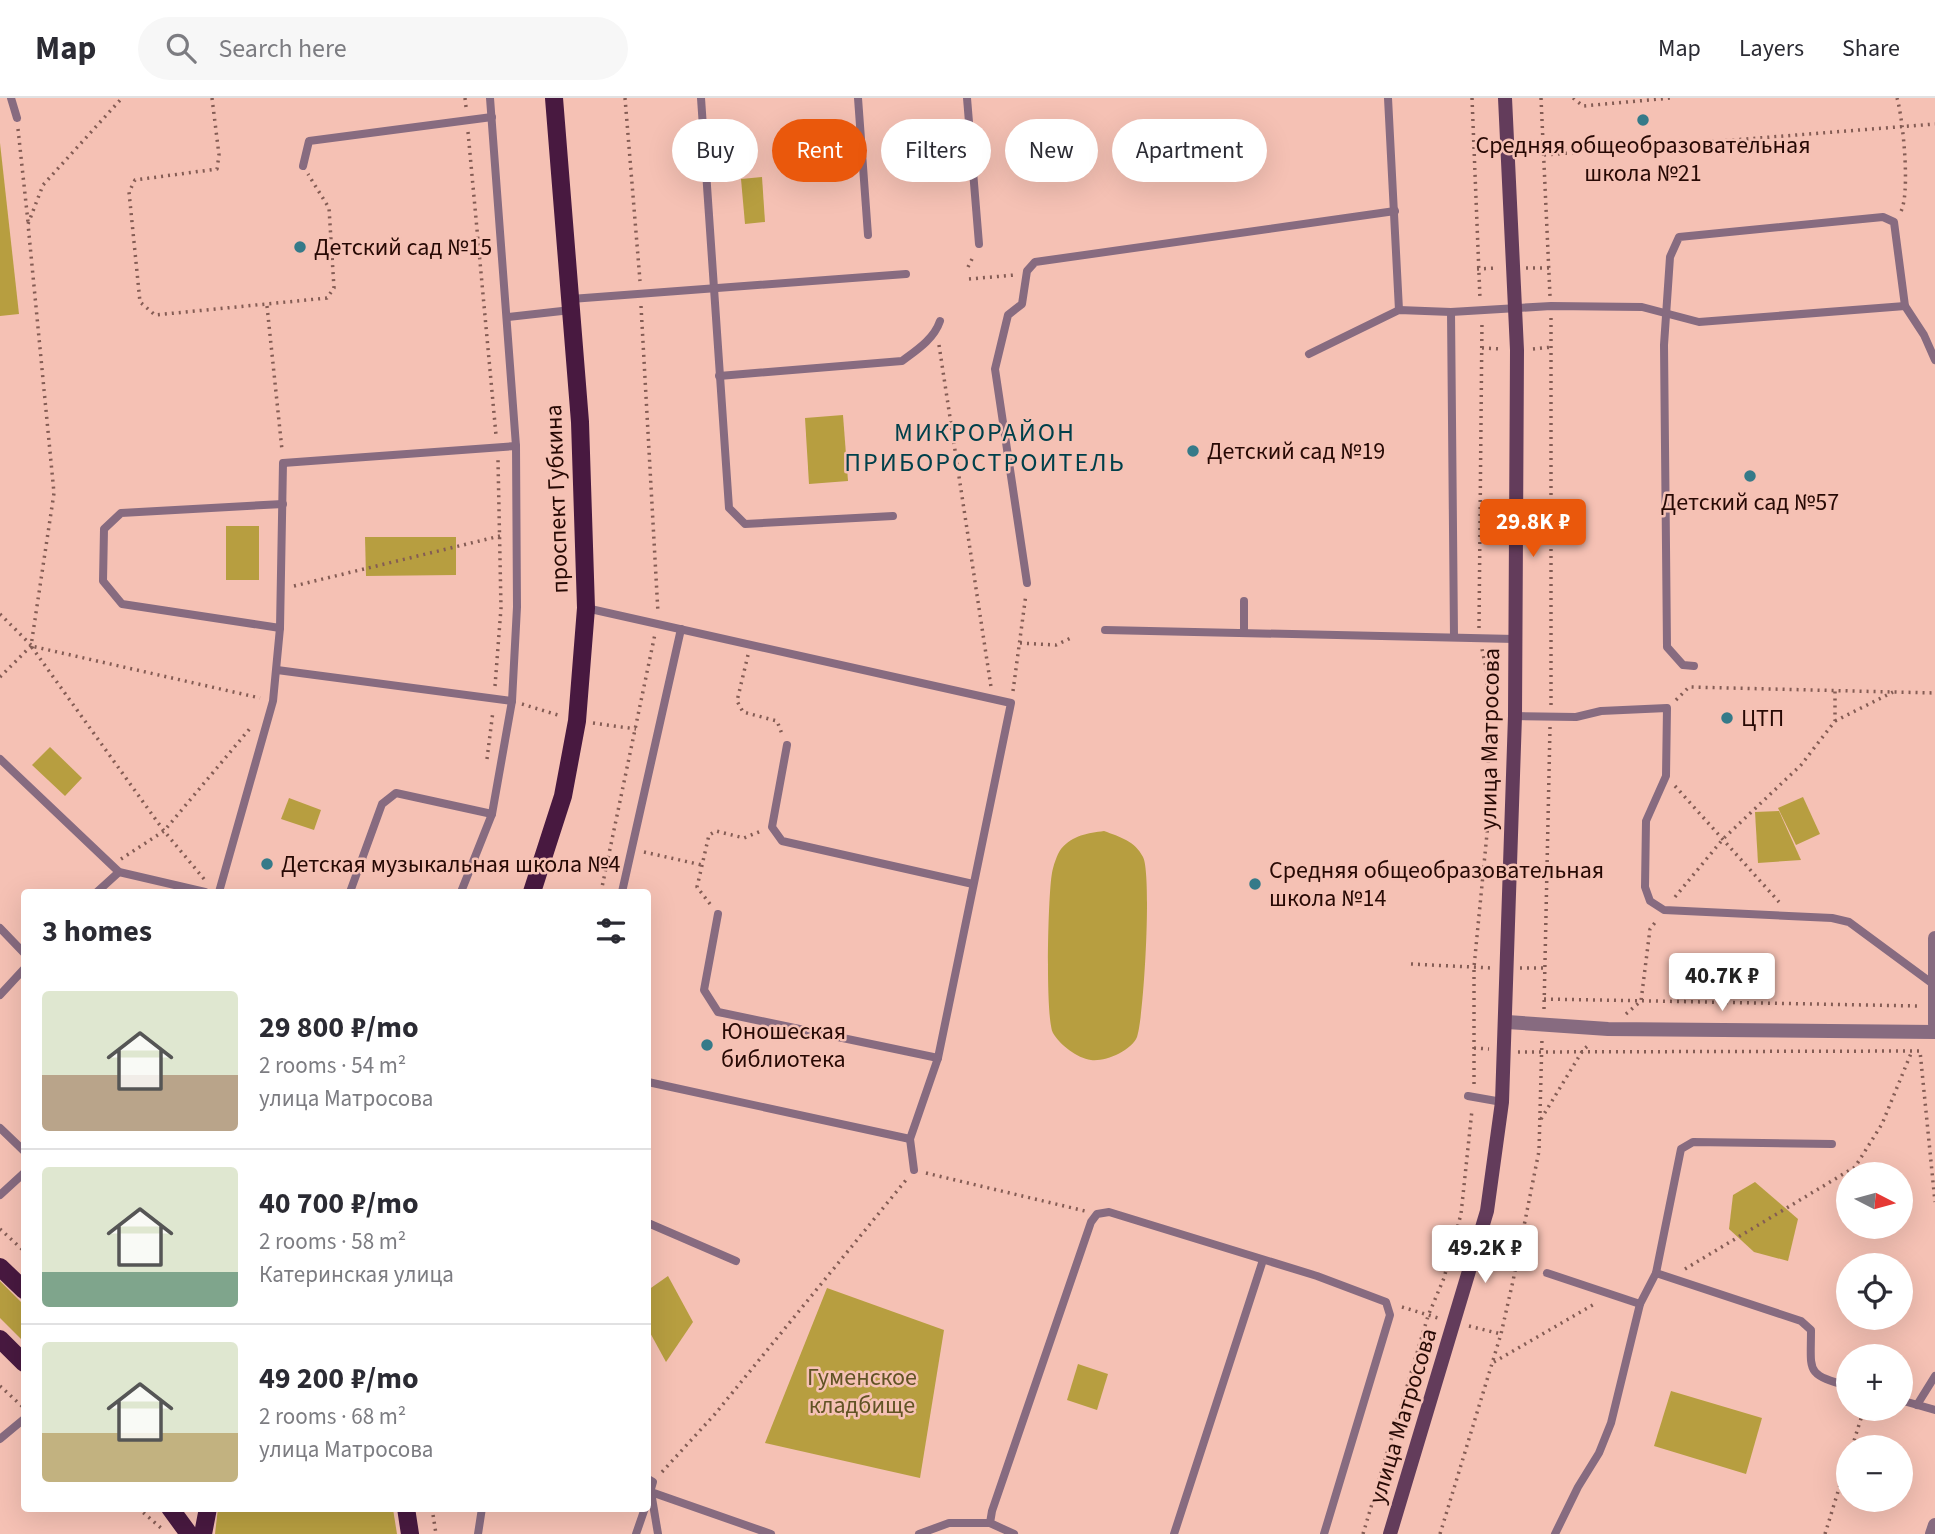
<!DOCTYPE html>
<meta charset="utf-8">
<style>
:root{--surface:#fff;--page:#f7f7f7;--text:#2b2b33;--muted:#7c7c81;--line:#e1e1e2;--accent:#ea580c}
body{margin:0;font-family:"Source Sans 3",sans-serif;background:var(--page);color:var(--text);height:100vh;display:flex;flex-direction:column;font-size:26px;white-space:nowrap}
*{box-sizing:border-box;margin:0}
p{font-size:23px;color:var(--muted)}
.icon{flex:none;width:38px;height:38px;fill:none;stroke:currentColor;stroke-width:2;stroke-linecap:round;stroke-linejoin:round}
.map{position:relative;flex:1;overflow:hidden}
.sheet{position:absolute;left:21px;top:791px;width:630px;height:623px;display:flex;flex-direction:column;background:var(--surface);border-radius:7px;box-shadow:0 7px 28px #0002}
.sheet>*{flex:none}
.hud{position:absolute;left:672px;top:21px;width:665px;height:63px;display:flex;gap:14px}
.needle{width:46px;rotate:96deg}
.controls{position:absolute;left:1836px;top:1064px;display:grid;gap:14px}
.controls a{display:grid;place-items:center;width:77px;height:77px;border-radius:50%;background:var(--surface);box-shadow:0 7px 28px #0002;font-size:35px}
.price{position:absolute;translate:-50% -60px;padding:0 16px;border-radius:7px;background:#fff;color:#222;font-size:23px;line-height:46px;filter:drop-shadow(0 2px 4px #0008)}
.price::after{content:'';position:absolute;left:50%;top:42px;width:21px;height:16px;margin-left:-10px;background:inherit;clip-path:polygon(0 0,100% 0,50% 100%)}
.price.current{background:var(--accent);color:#fff}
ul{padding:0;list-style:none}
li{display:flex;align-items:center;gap:21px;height:175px;padding:0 21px}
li+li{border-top:2px solid var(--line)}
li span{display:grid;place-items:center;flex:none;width:196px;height:140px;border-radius:7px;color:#555}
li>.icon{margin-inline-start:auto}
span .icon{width:84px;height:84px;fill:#fffc;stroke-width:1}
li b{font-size:30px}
h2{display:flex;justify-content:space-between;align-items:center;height:84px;padding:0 21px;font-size:30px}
.tag{padding:0 24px;border-radius:32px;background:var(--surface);box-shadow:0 7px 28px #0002;font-size:24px;line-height:63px}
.tag.current{background:var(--accent);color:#fff}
header{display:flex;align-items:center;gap:42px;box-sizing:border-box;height:98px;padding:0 35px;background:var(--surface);border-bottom:2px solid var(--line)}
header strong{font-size:33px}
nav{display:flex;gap:38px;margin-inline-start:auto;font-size:24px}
.search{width:490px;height:63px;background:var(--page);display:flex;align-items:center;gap:18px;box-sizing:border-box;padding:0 24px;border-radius:38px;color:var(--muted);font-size:26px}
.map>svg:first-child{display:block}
.green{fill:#b79e40}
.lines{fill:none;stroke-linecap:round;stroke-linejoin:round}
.path{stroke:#845c54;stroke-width:3.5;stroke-dasharray:2 5;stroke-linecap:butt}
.service{stroke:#876b80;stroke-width:8}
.minor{stroke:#876b80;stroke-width:14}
.secondary{stroke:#633c5b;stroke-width:14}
.primary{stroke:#481940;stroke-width:18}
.poi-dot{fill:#357a89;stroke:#f5c1b4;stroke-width:2.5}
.labels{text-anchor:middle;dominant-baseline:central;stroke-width:5;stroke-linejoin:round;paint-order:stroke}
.poi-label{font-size:24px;fill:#270904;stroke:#f5c1b4;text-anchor:start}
.street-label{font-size:24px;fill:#270904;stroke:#f5c1b4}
.park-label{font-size:24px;fill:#615323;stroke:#f5c1b4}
.neighbourhood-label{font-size:26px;letter-spacing:2px;fill:#00404b;stroke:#f5c1b4}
</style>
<header>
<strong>Map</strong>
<div class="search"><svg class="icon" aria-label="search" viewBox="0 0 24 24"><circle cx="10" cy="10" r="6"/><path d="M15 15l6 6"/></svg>Search here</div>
<nav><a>Map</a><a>Layers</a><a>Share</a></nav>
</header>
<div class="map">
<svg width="1935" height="1436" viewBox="0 0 1935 1436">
<rect width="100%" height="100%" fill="#f5c1b4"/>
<!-- green -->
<g class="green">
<polygon points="0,45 19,216 0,218"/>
<polygon points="762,79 765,124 745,126 741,81"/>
<polygon points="843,317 848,383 809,386 805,320"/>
<rect x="226" y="428" width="33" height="54"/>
<polygon points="365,439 456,439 456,477 366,478"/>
<polygon points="50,649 82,680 65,698 32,667"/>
<polygon points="1803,699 1820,736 1796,747 1778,710"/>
<polygon points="289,700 321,712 314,732 281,721"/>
<polygon points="1779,713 1801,762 1758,765 1755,714"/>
<path d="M1104,733C1120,739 1135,743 1143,759C1152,776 1144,919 1137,939C1131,953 1105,964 1091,962C1077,960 1060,947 1053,935C1045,920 1048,796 1052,775C1053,769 1057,756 1061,751C1073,737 1088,735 1104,733Z"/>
<polygon points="1755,1084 1798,1121 1788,1163 1754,1154 1729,1131 1733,1097"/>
<polygon points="668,1178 693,1224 666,1264 648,1231 648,1192"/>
<polygon points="0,1183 24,1207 24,1244 0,1220"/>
<polygon points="827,1190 944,1232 920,1380 765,1345"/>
<polygon points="1078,1266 1108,1276 1097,1312 1067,1302"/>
<polygon points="1671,1293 1762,1320 1746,1376 1654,1348"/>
<polygon points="218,1410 393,1411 397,1436 215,1436"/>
</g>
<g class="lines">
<!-- path -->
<g class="path">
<polyline points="212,0 219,57 217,71 135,82 129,94 140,204 155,217 327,200 334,190 329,110 308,76"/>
<polyline points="465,0 466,9"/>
<polyline points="625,0 640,183"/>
<polyline points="1472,0 1480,201"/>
<polyline points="1541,0 1550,198"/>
<polyline points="1573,0 1583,8 1671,0"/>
<path d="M1897,0C1903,20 1911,99 1900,115"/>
<polyline points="18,31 28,124"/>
<polyline points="468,34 496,337"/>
<polyline points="1544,57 1935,26"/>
<polyline points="968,169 974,157"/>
<polyline points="1526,170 1549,170"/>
<polyline points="1477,171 1498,170"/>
<polyline points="969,181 1015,177"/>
<polyline points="267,208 282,352"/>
<polyline points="641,208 658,515"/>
<polyline points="939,247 991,589"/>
<polyline points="1482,250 1501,251"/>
<polyline points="1533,251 1553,249"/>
<polyline points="294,488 500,438"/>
<polyline points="0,516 31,547"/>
<polyline points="1479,530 1482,222"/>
<polyline points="1020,545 1056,547 1073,539"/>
<polyline points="748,557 737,603 743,614 777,623 782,636"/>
<polyline points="0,579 31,548 54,395 28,126 43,87 122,0"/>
<polyline points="495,588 501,510 498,362"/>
<polyline points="1013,593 1026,496"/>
<polyline points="1676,602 1689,589 1935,595"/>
<polyline points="522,606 561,618"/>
<polyline points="1551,607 1551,219"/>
<polyline points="1835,623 1893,594"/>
<polyline points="593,625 636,631"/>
<polyline points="487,661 493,613"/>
<polyline points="1675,688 1779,804"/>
<polyline points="644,754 702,767"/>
<polyline points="121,761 164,733 252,628"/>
<polyline points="204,781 164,733 31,548 260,600"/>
<polyline points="601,794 655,536"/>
<polyline points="1675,799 1723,741 1801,667 1835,623 1835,592"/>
<polyline points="710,806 697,789 709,737 716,733 744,740 761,733"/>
<polyline points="1411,866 1492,870"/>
<polyline points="1520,870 1546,870"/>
<polyline points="1544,901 1920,908"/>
<polyline points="1544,911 1550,629"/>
<polyline points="1626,916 1641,903 1650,831 1657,822"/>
<polyline points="1474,950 1489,951"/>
<polyline points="1518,954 1920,953 1935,1104"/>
<polyline points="1474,986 1474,869 1489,715 1487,575 1482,551"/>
<polyline points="1541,1021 1583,952 1590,946"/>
<polyline points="926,1075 1085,1113"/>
<polyline points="0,1131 24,1153"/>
<polyline points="1685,1171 1855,1069 1882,1026 1912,953"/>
<polyline points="1402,1209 1438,1220"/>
<polyline points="1469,1228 1501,1236"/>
<polyline points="1494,1264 1596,1205"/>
<polyline points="0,1288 24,1310"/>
<polyline points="1852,1349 1864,1311"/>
<polyline points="662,1374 715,1316 906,1082"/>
<polyline points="138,1410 161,1430"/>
<polyline points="432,1410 436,1436"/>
<polyline points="1363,1436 1428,1218 1444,1180 1461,1116 1472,1012"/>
<polyline points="1440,1436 1501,1236 1513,1183 1539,1053 1542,940"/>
<polyline points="1825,1436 1848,1361"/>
</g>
<!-- service -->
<g class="service">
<polyline points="11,0 17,20"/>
<polyline points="701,0 729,410 745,426 893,418"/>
<polyline points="858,0 868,137"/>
<polyline points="967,0 979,146"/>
<polyline points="1388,0 1399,212"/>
<polyline points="303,68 309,43 492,19"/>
<polyline points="571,201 906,176"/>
<polyline points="1451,214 1454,539"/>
<polyline points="508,219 571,212"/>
<polyline points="1309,256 1399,212 1451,214 1551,208 1642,209 1699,224 1905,208 1924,237 1935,262"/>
<path d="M719,278L902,263C917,252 934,241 940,223"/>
<polyline points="1027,485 995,271 1008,217 1022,206 1027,173 1035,164 1395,113"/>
<polyline points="1244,503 1244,535"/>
<polyline points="586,510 1011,605 938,960 910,1041 914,1072"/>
<polyline points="280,530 122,506 103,483 104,431 121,415 283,406"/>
<polyline points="1105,532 1515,541"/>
<polyline points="1694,568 1683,567 1667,549 1664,247 1670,159 1679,139 1883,119 1894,124 1905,208"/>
<polyline points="277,572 512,603"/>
<polyline points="1515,618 1576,619 1601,613 1667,610 1666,678 1646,723 1645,789 1650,803 1664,812 1832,820 1849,824 1933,886"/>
<polyline points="787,647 772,729 782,743 973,786"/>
<polyline points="0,661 119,774 205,794"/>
<polyline points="97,794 119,774"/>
<polyline points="219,794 273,603 280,530 283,365 516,348"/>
<polyline points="350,794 382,706 396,695 492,716"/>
<polyline points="461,794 492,716 512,603 517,509 516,348 490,0"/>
<polyline points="622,794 681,531"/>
<polyline points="718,816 704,892 718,914 938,960"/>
<polyline points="0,830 24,855"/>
<polyline points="0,897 24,871"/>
<polyline points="648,984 910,1041"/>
<polyline points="1468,998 1502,1004"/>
<polyline points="0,1030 24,1053"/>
<polyline points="0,1097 24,1075"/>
<polyline points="648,1125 736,1163"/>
<polyline points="1547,1175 1640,1206"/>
<path d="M1656,1175L1801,1223L1811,1232C1811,1274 1805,1276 1848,1288"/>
<polyline points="1900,1302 1935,1312"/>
<polyline points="1917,1307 1935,1278"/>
<polyline points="0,1341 24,1321"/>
<polyline points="648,1381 653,1384 649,1398"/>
<polyline points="651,1394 771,1436"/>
<polyline points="651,1394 658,1436"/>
<polyline points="478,1436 482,1410"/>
<polyline points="636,1436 645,1410"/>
<polyline points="919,1436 949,1425 990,1425"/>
<polyline points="1014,1436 990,1425 992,1413 1091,1124 1097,1116 1109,1114 1317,1178 1386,1204 1390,1217 1324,1436"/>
<polyline points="1174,1436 1263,1162"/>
<polyline points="1555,1436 1578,1389 1599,1355 1611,1325 1640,1206 1656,1175 1681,1051 1693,1044 1832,1046"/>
</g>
<!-- minor -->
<g class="minor">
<polyline points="1935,840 1935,926"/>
<polyline points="1507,924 1608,931 1935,934"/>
<polyline points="1932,1436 1935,1427"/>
</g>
<!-- secondary -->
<polyline class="secondary" points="1390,1436 1487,1113 1502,1004 1515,618 1517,252 1505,0"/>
<!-- primary -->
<g class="primary">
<polyline points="532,794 563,698 577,623 586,510 580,324 554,0"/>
<polyline points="0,1169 24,1192"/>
<polyline points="0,1241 24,1265"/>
<polyline points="170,1410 189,1436"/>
<polyline points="406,1410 410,1436"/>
<polyline points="203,1436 208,1410"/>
</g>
</g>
<!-- markers -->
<g class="poi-dot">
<circle cx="1643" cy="22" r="7"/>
<circle cx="300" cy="149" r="7"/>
<circle cx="1193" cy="353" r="7"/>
<circle cx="1750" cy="378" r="7"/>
<circle cx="1727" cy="620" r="7"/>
<circle cx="267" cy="766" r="7"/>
<circle cx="1255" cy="786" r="7"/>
<circle cx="707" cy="947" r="7"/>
</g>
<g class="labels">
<!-- poi labels -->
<g class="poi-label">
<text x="1643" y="47" text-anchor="middle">Средняя общеобразовательная<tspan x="1643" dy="28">школа №21</tspan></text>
<text x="314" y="149">Детский сад №15</text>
<text x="1207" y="353">Детский сад №19</text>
<text x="1750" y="404" text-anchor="middle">Детский сад №57</text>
<text x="1741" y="620">ЦТП</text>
<text x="281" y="766">Детская музыкальная школа №4</text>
<text x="1269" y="772">Средняя общеобразовательная<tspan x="1269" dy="28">школа №14</tspan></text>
<text x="721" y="933">Юношеская<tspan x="721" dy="28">библиотека</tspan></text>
</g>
<!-- street labels -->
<g class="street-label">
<text transform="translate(557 401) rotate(-92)">проспект Губкина</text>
<text transform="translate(1490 641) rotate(-89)">улица Матросова</text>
<text transform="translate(1403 1318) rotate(-73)">улица Матросова</text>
</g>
<!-- park labels -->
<g class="park-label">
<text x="862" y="1279">Гуменское<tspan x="862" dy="28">кладбище</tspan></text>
</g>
<!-- neighbourhood labels -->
<g class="neighbourhood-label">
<text x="985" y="334">МИКРОРАЙОН<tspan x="985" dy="30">ПРИБОРОСТРОИТЕЛЬ</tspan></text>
</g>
</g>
</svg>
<div class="controls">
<a><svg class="needle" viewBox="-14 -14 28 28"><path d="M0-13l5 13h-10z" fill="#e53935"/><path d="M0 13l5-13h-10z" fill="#7c7c81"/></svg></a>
<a><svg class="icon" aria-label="locate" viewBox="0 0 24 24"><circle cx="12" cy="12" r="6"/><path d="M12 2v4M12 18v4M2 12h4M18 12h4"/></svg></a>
<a>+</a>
<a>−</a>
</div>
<b class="price current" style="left:1533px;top:461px">29.8K ₽</b>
<b class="price" style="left:1722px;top:915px">40.7K ₽</b>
<b class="price" style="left:1485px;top:1187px">49.2K ₽</b>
<div class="hud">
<a class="tag">Buy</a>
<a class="tag current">Rent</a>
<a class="tag">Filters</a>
<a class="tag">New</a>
<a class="tag">Apartment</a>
</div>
<section class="sheet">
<h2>3 homes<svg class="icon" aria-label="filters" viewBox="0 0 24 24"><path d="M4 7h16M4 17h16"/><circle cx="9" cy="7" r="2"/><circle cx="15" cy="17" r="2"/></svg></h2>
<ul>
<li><span style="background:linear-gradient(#dfe7d0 60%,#b9a48a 0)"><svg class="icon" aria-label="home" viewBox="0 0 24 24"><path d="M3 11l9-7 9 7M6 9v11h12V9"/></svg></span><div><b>29 800 ₽/mo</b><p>2 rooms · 54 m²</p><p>улица Матросова</p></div></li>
<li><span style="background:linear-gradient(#dfe7d0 75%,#7fa58c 0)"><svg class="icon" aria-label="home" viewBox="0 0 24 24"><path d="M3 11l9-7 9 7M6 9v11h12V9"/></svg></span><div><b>40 700 ₽/mo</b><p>2 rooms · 58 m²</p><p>Катеринская улица</p></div></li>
<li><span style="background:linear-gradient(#dfe7d0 65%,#c2b280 0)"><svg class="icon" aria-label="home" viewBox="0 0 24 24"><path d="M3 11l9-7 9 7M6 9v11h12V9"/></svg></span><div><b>49 200 ₽/mo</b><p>2 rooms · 68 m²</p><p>улица Матросова</p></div></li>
</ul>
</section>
</div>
